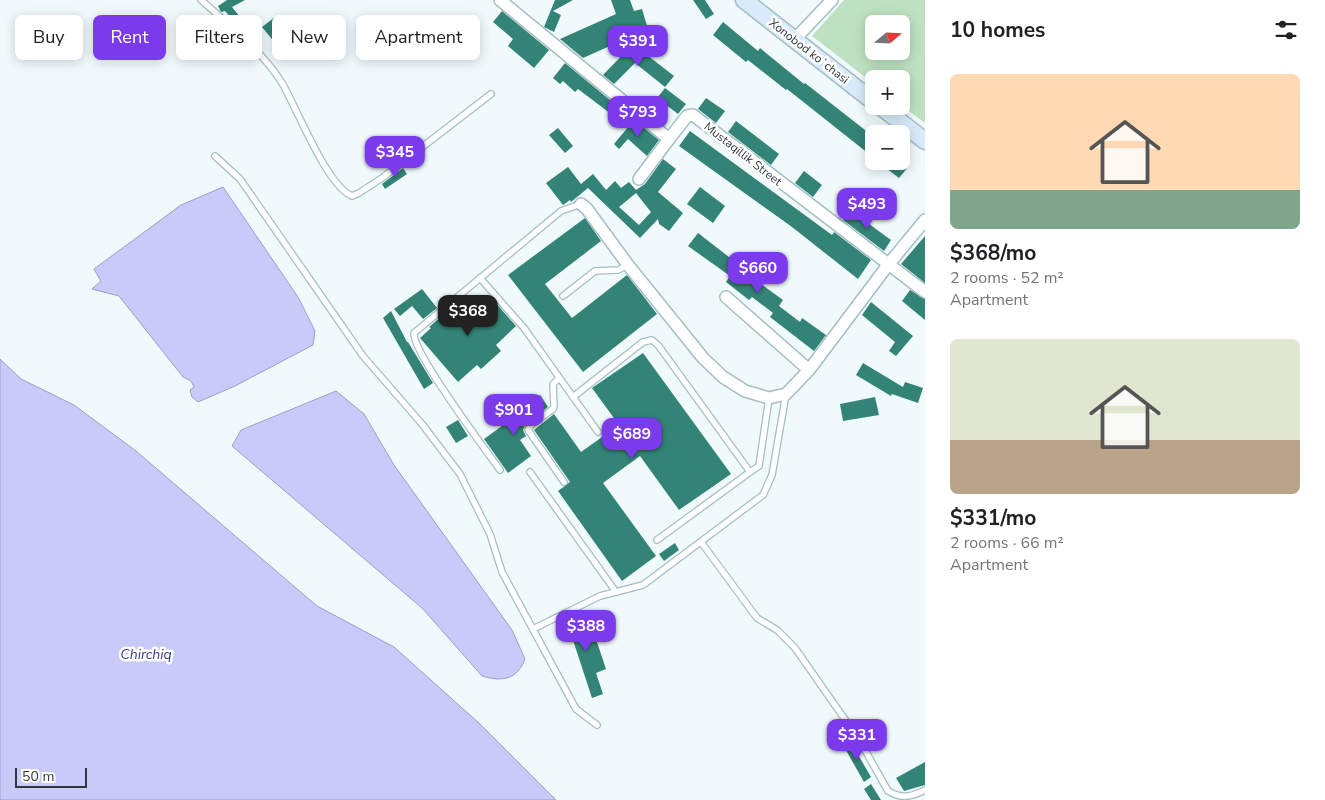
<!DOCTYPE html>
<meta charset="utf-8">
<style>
:root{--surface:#fff;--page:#f2f2f2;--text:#202124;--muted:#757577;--accent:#7c3aed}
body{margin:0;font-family:"Nunito Sans",sans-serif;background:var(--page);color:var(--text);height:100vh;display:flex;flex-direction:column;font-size:19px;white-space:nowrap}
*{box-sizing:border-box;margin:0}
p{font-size:16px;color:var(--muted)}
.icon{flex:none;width:28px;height:28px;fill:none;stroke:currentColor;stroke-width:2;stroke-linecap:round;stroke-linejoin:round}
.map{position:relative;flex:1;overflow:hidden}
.details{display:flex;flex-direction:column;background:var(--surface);width:400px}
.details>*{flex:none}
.guide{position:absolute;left:15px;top:15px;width:475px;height:45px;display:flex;gap:10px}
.needle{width:32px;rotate:71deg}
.controls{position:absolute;left:865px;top:15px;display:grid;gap:10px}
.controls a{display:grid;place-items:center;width:45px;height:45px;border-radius:8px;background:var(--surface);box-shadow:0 2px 12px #0003;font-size:25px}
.scale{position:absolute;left:15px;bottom:12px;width:72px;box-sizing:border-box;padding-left:5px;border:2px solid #303a3c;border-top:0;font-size:14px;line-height:18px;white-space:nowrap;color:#303a3c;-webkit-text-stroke:4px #fff;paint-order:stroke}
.price{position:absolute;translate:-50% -42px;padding:0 11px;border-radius:10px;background:var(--accent);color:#fff;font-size:16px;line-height:32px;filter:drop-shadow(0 1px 2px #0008)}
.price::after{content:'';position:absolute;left:50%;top:30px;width:15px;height:11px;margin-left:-8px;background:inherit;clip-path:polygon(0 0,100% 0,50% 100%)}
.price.active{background:#222;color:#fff}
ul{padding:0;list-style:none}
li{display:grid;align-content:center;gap:10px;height:265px;padding:0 25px}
li span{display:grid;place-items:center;height:155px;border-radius:8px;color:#555}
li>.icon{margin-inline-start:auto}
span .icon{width:90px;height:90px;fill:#fffc;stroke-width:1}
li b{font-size:21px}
h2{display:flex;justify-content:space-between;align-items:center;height:60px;padding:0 25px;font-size:21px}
.chip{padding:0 18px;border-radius:8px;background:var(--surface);box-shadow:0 2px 12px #0003;font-size:18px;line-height:45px}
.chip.active{background:var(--accent);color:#fff}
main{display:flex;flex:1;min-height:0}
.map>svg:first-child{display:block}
.green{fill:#bee2c1;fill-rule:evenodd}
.water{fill:#c8cbfa;stroke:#9aa0c1}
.building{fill:#338477;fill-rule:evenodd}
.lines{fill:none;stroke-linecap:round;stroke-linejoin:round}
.lane-casing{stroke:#a5bec4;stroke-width:8}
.street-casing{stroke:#a5bec4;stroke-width:14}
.secondary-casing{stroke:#a5bec4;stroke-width:19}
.lane{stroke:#fff;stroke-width:5.5}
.street{stroke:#fff;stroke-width:11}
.secondary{stroke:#d9ebfb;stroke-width:16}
.labels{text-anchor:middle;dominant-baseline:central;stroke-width:5;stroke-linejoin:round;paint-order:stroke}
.street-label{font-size:12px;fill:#303a3c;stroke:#fff}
.water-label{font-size:14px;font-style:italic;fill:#3f3c80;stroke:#fff}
</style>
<main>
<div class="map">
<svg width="925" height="800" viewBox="0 0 925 800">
<rect width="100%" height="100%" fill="#f0fafd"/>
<!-- green -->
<path class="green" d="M844,0H925V123L901,105V79H874V84L812,36ZM874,24H901V51H874Z"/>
<!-- water -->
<g class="water">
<polygon points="223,187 298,297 315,331 313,345 235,386 198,402 192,397 190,390 194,387 191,381 183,377 119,296 92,289 101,281 94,269 181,205"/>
<polygon points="0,359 21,379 74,405 136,451 317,606 394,647 480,724 556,800 0,800"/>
<path d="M336,391L364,414L394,465L512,630L525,659C517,680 502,682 482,676L422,608L232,446L241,430Z"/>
</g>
<!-- building -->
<g class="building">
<polygon points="227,0 245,0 232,7 249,28 244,32 225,11 221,12 218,6"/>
<polygon points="555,0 573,0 553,11 561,15 554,32 544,27"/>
<polygon points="611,0 630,0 634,11 642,9 648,29 583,58 560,39 616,14"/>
<polygon points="693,0 705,0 714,14 706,19"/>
<polygon points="502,11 549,50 534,68 508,46 513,39 493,22"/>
<polygon points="275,17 292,39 280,49 262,27"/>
<polygon points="723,22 758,51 760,48 804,84 805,83 874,137 874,158 787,89 786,90 748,60 746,62 713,35"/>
<polygon points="633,44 674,76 665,87 635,63 614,84 603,75"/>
<polygon points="565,63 622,110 615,117 578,89 575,92 563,81 560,84 553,78"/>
<polygon points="665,88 686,104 678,114 665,104 654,117 647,111"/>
<polygon points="706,98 725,111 716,123 698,109"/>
<polygon points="634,120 659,140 647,156 628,139 619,149 614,144"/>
<polygon points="736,121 779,154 771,165 728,132"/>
<polygon points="558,128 573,146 565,153 549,135"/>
<polygon points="690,131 832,235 834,232 871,260 858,279 792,227 679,146"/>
<path d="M663,159L676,169L658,192L683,213L669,231L659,224L658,219L640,238L588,188L571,202L570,200L563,205L546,183L568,167L581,184L593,174L606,190L615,181L621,188L629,182L636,190L645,184ZM636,193L651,212L639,225L619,207Z"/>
<polygon points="887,161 904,161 909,166 899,178 883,166"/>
<polygon points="403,168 407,174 385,189 382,184"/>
<polygon points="804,171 822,185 813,197 795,183"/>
<polygon points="700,187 725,206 713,223 687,204"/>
<polygon points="850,210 891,240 884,251 843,220"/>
<polygon points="585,218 601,241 545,284 572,318 627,275 657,314 583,372 508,275"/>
<polygon points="698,233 738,264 734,269 759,288 761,284 783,300 779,306 800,322 802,318 826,335 814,351 770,317 773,313 752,297 749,300 726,282 730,276 688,246"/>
<polygon points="925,236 925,283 901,264"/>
<polygon points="422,289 437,308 423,319 412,306 400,316 394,309"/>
<polygon points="910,290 925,299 925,320 902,301"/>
<polygon points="465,296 480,313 493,300 516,326 496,345 501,351 481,369 477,365 458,382 420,338 431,328 429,327 443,315 444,316"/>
<polygon points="871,302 913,336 896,356 889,351 895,342 862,315"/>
<polygon points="391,311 407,342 408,342 433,383 424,389 383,318"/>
<polygon points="643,353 731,474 679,510 640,456 603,483 656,556 622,581 558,491 570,482 534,430 554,414 581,452 619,425 592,388"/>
<polygon points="863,363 903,387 905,382 923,388 918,403 892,394 891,396 856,375"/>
<polygon points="540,395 548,407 527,422 523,430 526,436 520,440 531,456 508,473 484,439 506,423 504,420"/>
<polygon points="875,397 879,415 843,421 840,404"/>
<polygon points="458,420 468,436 456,443 446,427"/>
<polygon points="675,543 679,550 664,561 659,554"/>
<polygon points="576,613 582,631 592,627 606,669 596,673 603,694 592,698 571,634 565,636 560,622"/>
<polygon points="850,741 871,777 864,782 843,745"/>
<polygon points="925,762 925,785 904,791 896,778"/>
<polygon points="871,784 881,800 871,800 864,789"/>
</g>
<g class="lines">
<!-- lane casing -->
<g class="lane-casing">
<g id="lane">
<path d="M201,0C228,24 263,52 282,83C297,108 326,185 352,196L359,193L382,178L491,94"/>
<polyline points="215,156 240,179 363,356 422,424 460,474 490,534 502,572 576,709 597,725"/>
<polyline points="480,278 524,328 598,432"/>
<polyline points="563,296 595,271 618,270 628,265"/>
<polyline points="559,378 553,384 554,406 553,409 531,425 528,430 564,482"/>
<polyline points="573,397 643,342 652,340 658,345 750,472 759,466 769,398"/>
<path d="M500,470C485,449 412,352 414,333L561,211L581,204"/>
<polyline points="530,472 616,592"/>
<polyline points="657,540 750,472"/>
<path d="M701,542L757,618L777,630L795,648L860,741L888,791C901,799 912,797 925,790"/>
<polyline points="533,629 600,596 643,585 763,495 772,475 786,394"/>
</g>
</g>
<!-- street casing -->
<g class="street-casing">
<g id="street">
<polyline points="500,0 669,139 687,116 693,115 925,292"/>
<polyline points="794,40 832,0"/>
<polyline points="639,179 669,139"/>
<polyline points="581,204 587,209 628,265 703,358 723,377 745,391 769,398 786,394 809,370 888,265 925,220"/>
<polyline points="726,297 809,370"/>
</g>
</g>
<!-- secondary casing -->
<g class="secondary-casing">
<g id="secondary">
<polyline points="744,0 874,102"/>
<polyline points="880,106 925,141"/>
</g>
</g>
<!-- lane -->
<use href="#lane" class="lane"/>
<!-- street -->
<use href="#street" class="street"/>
<!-- secondary -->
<use href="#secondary" class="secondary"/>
</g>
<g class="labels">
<!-- street labels -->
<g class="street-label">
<text transform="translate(809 51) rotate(38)">Xonobod koʻchasi</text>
<text transform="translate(743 154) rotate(38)">Mustaqillik Street</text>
</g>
<!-- water labels -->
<g class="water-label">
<text x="146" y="654">Chirchiq</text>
</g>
</g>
</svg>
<div class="controls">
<a><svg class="needle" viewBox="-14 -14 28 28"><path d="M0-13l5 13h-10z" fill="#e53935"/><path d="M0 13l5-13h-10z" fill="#757577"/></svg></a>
<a>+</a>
<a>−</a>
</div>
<div class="scale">50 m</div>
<b class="price" style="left:638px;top:67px">$391</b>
<b class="price" style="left:638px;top:138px">$793</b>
<b class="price" style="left:395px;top:178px">$345</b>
<b class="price" style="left:867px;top:230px">$493</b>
<b class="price" style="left:758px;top:294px">$660</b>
<b class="price active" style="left:468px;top:337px">$368</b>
<b class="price" style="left:514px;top:436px">$901</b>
<b class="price" style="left:632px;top:460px">$689</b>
<b class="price" style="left:586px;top:652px">$388</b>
<b class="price" style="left:857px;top:761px">$331</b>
<div class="guide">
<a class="chip">Buy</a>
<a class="chip active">Rent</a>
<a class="chip">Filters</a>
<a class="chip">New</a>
<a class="chip">Apartment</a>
</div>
</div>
<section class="details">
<h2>10 homes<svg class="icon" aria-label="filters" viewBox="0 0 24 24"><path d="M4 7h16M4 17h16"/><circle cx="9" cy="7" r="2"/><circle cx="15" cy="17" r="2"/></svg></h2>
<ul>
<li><span style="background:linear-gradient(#ffd9b3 75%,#7fa58c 0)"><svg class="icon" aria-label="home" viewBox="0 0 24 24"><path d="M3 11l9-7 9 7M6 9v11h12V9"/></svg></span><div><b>$368/mo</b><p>2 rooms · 52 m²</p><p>Apartment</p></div></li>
<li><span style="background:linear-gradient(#dfe7d0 65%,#b9a48a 0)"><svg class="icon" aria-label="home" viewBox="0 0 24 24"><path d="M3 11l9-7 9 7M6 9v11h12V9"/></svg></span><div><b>$331/mo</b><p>2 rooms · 66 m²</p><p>Apartment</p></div></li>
</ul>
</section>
</main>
